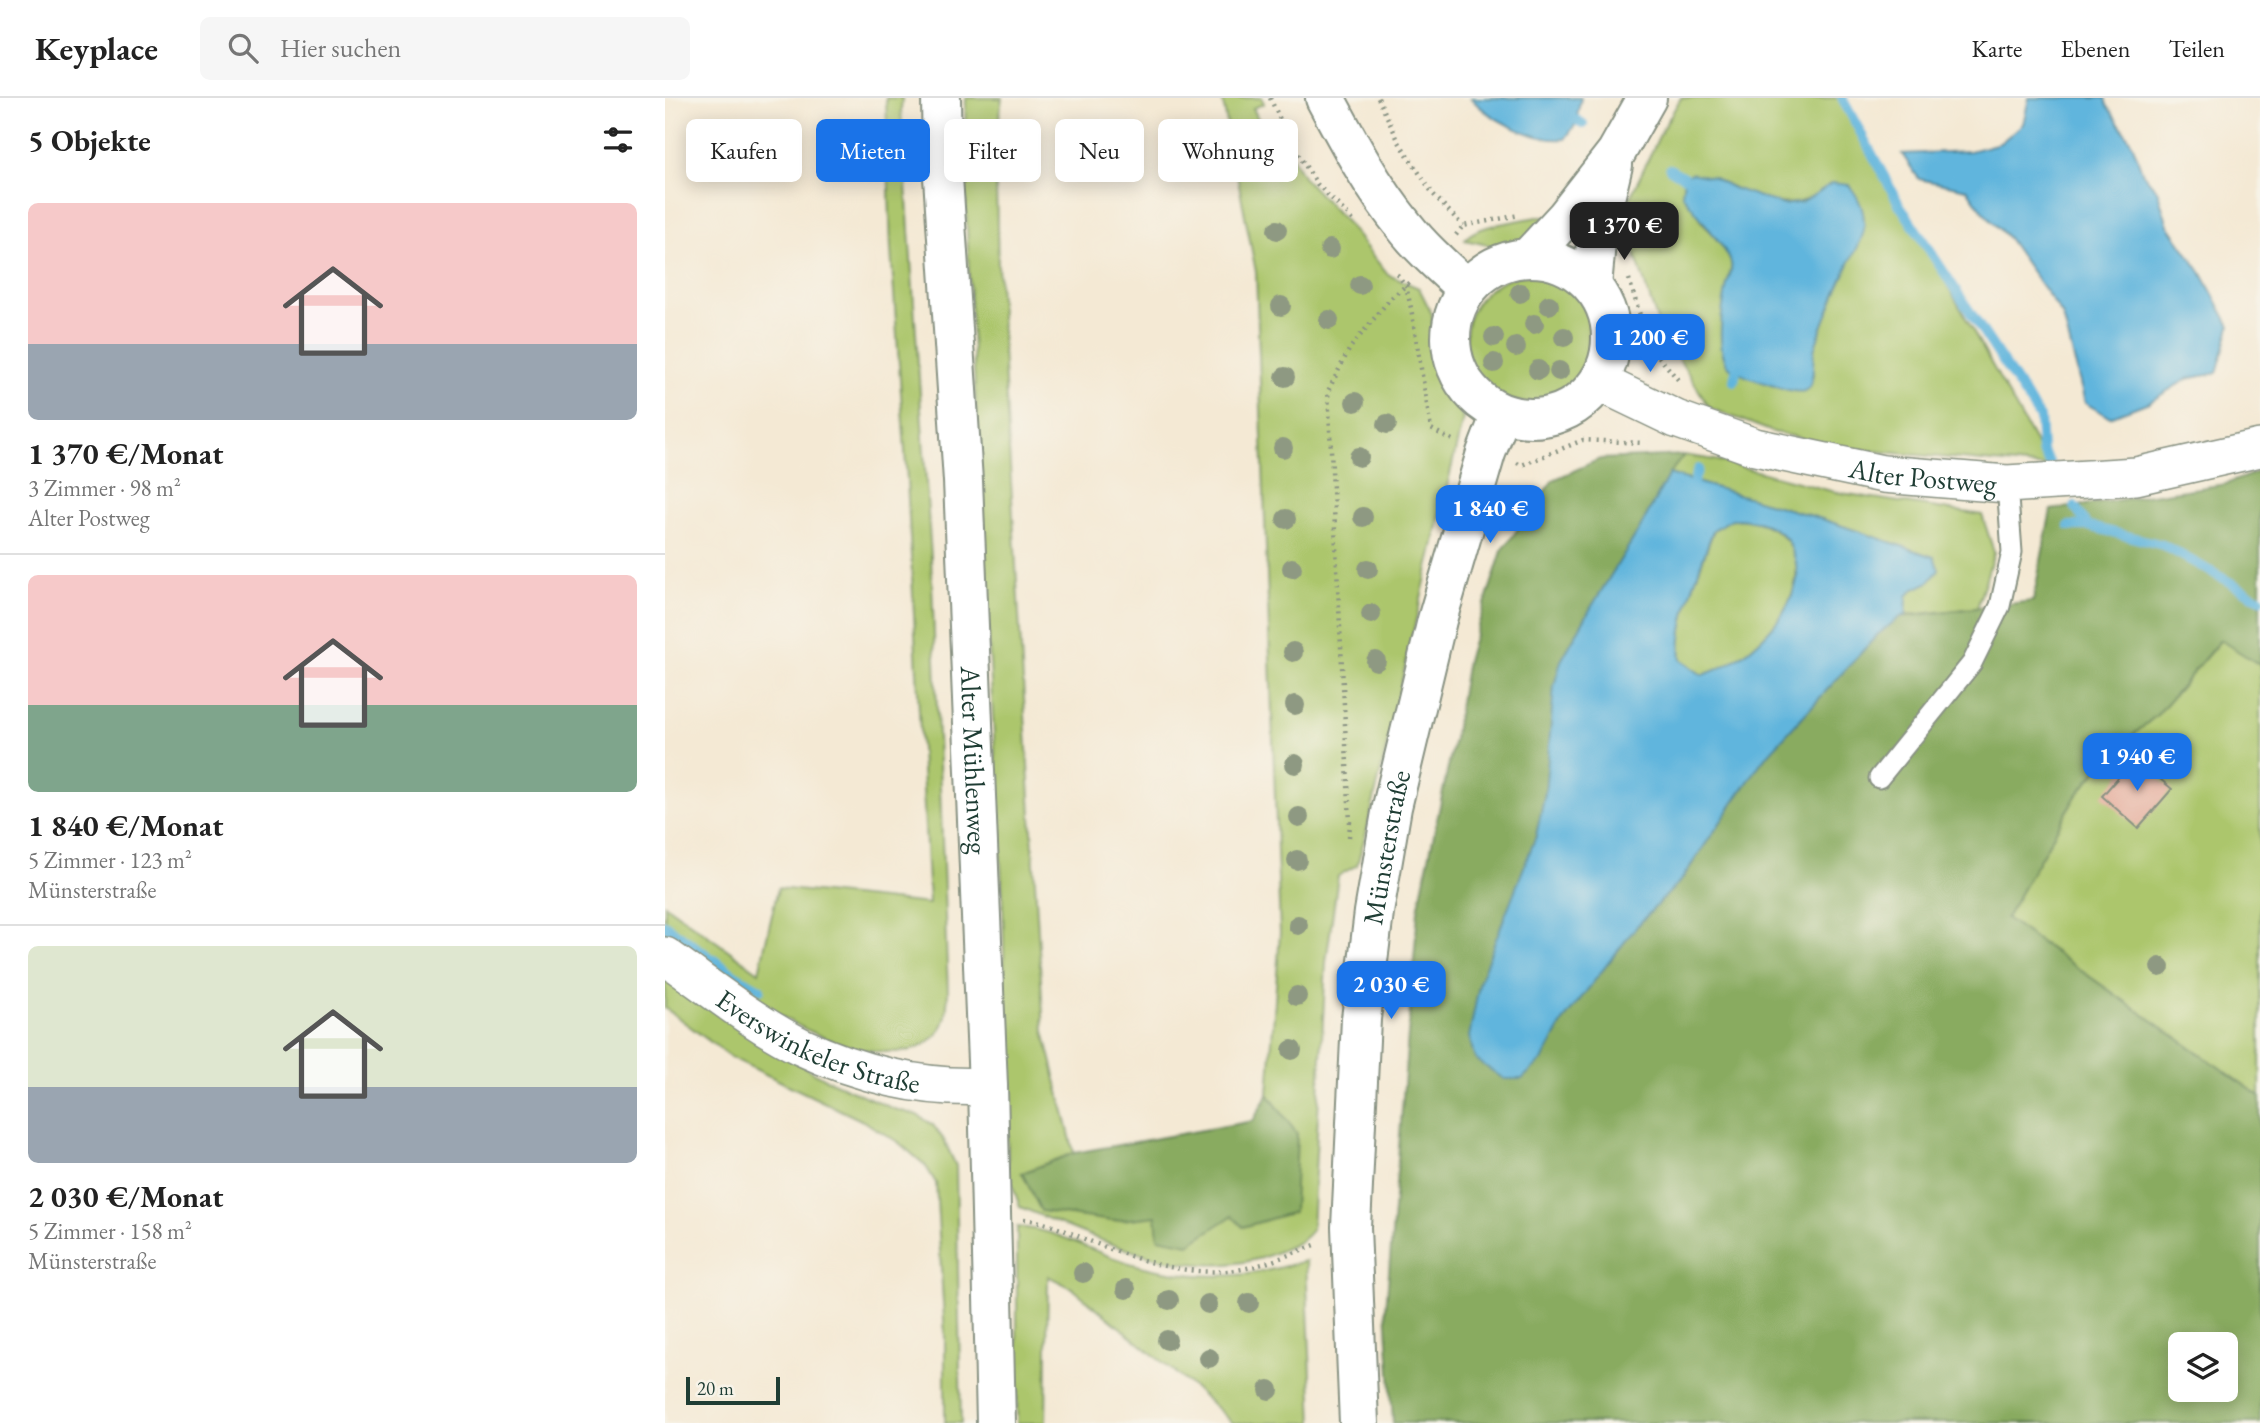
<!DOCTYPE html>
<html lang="de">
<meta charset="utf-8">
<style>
:root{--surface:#fff;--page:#f6f6f6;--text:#222;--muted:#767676;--line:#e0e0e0;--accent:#1a73e8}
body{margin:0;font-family:"EB Garamond",serif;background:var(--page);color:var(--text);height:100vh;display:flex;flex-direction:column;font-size:26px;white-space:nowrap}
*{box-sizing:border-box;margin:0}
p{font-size:23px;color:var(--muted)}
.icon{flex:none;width:38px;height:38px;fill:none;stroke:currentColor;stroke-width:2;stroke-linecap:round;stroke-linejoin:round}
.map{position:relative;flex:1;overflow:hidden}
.details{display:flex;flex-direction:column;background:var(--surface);width:665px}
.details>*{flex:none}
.banner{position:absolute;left:21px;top:21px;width:665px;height:63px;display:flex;gap:14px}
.fabs{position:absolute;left:1503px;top:1234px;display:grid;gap:14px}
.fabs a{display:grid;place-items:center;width:70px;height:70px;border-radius:10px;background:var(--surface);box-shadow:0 4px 18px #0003;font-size:35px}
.scale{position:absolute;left:21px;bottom:18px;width:94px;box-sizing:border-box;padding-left:7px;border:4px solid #1f3d34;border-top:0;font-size:19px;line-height:24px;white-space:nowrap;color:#1f3d34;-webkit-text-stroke:5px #f7f3e8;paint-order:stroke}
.price{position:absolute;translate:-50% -60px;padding:0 16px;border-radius:14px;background:var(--accent);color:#fff;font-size:23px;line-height:46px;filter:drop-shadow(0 2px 4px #0008)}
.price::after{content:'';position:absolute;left:50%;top:42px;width:21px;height:16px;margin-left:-10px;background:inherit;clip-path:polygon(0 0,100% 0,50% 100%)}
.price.on{background:#222;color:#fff}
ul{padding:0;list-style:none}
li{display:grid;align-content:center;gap:14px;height:371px;padding:0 28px}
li+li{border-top:2px solid var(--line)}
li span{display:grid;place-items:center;height:217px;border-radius:10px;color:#555}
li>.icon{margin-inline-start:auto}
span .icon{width:126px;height:126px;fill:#fffc;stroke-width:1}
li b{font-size:30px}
h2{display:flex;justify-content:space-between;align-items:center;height:84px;padding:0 28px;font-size:30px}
.pill{padding:0 24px;border-radius:10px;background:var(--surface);box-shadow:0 4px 18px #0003;font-size:24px;line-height:63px}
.pill.on{background:var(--accent);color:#fff}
header{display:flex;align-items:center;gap:42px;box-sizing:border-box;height:98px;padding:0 35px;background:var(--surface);border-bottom:2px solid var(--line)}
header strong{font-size:33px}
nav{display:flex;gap:38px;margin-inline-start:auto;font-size:24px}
.search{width:490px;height:63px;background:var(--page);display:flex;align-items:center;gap:18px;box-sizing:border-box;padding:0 24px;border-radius:10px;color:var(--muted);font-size:26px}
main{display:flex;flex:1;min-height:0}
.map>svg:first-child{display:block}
.green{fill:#acc66c;stroke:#668250;stroke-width:2;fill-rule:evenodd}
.forest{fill:#89ab60;stroke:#54744a;stroke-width:2;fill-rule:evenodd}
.water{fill:#61b5dd;stroke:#407988;stroke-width:2;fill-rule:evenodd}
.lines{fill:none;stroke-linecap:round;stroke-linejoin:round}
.stream{stroke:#61b5dd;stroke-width:10}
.building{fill:#e4a998}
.lane-casing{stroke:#8a9384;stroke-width:23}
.street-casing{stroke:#8a9384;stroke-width:40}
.secondary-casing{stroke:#8a9384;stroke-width:42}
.path{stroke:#8a9384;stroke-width:4.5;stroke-dasharray:2 5;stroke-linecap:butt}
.lane{stroke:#fff;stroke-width:19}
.street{stroke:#fff;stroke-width:37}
.secondary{stroke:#fff;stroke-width:38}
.tree{fill:#8e9982}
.labels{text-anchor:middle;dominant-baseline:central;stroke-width:5;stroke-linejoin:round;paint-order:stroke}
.street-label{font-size:28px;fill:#1f3d34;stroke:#f7f3e8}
</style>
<header>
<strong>Keyplace</strong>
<div class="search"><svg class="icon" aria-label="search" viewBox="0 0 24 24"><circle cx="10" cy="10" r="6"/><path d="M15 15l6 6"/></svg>Hier suchen</div>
<nav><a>Karte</a><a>Ebenen</a><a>Teilen</a></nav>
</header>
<main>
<section class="details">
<h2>5 Objekte<svg class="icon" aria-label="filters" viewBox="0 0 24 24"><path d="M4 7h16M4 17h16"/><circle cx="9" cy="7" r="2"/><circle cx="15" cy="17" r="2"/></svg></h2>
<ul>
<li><span style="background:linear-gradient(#f6c9c9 65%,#9aa5b1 0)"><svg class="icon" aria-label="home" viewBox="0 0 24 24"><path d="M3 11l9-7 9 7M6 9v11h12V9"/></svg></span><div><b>1 370 €/Monat</b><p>3 Zimmer · 98 m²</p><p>Alter Postweg</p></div></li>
<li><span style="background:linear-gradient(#f6c9c9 60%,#7fa58c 0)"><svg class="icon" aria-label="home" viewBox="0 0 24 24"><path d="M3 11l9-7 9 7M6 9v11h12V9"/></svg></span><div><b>1 840 €/Monat</b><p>5 Zimmer · 123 m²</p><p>Münsterstraße</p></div></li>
<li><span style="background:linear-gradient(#dfe7d0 65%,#9aa5b1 0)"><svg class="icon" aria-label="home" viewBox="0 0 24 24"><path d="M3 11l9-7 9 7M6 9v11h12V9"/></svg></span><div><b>2 030 €/Monat</b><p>5 Zimmer · 158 m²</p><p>Münsterstraße</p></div></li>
</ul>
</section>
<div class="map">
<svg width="1595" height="1325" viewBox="0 0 1595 1325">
<rect width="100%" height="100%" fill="#f7f3e8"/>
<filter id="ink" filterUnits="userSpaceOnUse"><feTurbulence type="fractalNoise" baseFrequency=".0143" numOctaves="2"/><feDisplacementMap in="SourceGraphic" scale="14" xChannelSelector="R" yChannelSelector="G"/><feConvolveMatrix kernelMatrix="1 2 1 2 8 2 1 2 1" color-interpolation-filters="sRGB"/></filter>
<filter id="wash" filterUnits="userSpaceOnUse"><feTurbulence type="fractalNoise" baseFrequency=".00686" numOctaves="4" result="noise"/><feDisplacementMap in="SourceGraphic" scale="28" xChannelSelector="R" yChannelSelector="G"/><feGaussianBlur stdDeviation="1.57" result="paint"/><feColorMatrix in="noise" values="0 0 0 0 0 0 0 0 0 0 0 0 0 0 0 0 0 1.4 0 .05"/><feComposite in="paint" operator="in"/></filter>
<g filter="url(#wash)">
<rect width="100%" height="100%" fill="#f4e9d4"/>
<!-- green -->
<g class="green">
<path d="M221,0H237L236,12L266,459L283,895C282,904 282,914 280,922C274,939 257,951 240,953C159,964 63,883 0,838V807L94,874L113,790L264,806L242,382L226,152Z"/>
<path d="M301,0H337L330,48L333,168L379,933L409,1055L357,1075L447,1123L491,1118L632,1036L603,996L615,835L591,174L557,0H597L599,6L588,10L613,64L626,57L639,80L681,124L723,177L754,190L767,216L770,269L798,320L702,732L692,767L673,778L661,864L647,1132C639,1143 629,1147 617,1152C532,1192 434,1141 355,1109L343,1074L338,803L305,200L299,62Z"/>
<path d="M1016,0H1178L1384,369L1187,351L1108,334L1045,310L995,231L957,117L997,32ZM1047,79C1069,91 1114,113 1138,103C1148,99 1158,91 1167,86L1170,196L1148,252V279L1124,292L1067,271L1061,191L1067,167L1060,151L1034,121Z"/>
<path d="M872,119H880L860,143L850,146L827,148L800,142C808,127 854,123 872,119Z"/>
<circle cx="865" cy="241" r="64"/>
<polygon points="1019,357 1050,362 1170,394 1317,417 1329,454 1312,510 1241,517 1242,498 1249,491 1264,484 1274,472 1269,459 1157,421 1004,376"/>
<path d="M1067,421C1141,422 1148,485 1104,533C1086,553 1062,570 1037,577L1016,562C1011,524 1036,468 1049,432Z"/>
<polygon points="1556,542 1595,567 1595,998 1341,820 1411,698 1445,656 1493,616"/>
<polygon points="0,876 99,946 161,981 229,1011 252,1017 268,1027 279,1042 291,1068 296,1325 280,1325 280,1239 271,1085 260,1067 233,1044 198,1023 67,960 0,910"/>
<path d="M352,1129C391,1132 413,1147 449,1160C492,1175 537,1181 583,1176C602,1174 622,1167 641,1163L648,1325H568L535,1295L407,1190L383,1178L381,1325H352Z"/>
</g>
<!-- forest -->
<g class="forest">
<path d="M1019,357L1004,376L975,430L927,508L896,563L880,695L871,738L813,892L878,961L899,922L972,828L1016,782L1097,663L1212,537L1235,519L1368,503L1386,412L1561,386L1595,373V567L1555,542L1493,616L1445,656L1411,698L1341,820L1595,998V1325H728L721,1211L753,812L789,641L802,562L837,453L888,382L935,361ZM1516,1246H1561V1292H1516Z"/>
<polygon points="603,996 632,1036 629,1114 578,1129 567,1118 524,1146 493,1140 491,1118 447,1123 376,1113 357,1075 409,1055 588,1023"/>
</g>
<!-- water -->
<g class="water">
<path d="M806,0H916L910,27L900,41C871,44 825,22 806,0Z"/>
<polygon points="1364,0 1440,0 1442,7 1467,45 1478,76 1492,92 1503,127 1536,174 1565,228 1552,275 1522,281 1484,304 1445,319 1420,305 1398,218 1343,140 1318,114 1302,91 1254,81 1237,56 1305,53 1335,45 1358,26"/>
<path d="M1026,75L1047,79L1068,90L1119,107L1138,104L1167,85L1184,87C1195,101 1200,113 1199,131C1198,143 1187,158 1182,170C1170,196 1159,222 1150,249C1146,260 1152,288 1139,293C1129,297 1078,278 1068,272C1049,259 1057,211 1061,191C1062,183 1068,173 1066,165C1063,151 1027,111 1017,96L1019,79Z"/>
<path d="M1004,376L1157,421L1269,459L1274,472L1264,484L1249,491L1242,498L1241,517L1235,519L1212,537L1097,663L1016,782L972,828L899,922L878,961L857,981H839L810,961L804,939L815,882L871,738L880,695L889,588L896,563L927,508L975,430ZM1067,421C1088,421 1118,427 1126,450C1131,461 1134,474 1131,486C1119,528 1077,565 1037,577L1016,562C1011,525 1036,468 1048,432Z"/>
</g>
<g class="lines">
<!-- stream -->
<g class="stream">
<polyline points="1177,0 1234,106 1375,320 1377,353 1384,364"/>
<polyline points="912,22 918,26"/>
<polyline points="1005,71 1019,79"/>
<polyline points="1069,283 1071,273"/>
<polyline points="1029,382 1033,371"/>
<polyline points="1410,409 1423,428 1498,447 1595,501"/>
<polyline points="1404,428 1423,428"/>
<polyline points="0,827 70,877 95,891"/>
</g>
</g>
<g id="blocks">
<!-- building -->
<polygon class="building" points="1470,660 1507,691 1473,730 1437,698"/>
</g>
</g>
<g filter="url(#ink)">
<use href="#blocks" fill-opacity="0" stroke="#8a9384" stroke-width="2"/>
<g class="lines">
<!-- lane casing -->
<g class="lane-casing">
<polyline id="lane" points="1214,680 1307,565 1335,508 1347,454 1342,386"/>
</g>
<!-- street casing -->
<g class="street-casing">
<g id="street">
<path id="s1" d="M934,284L1011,321L1090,349L1218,376L1342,386L1471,378L1595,350"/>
<path id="s2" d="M0,858C43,888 87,924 135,948C192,975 258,992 323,988"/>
</g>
</g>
<!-- secondary casing -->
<g class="secondary-casing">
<g id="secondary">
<path id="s3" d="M276,0L277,64L298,383L323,988L331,1325"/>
<path d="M660,0C684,45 708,90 740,129C758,152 780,171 802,191"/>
<circle cx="866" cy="240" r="80"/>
<polyline points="863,160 901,119 951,55 982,0"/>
<polyline points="927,188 932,134 948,67"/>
<path id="s4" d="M694,1325L686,1129L696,921L709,814L727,709L772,522L821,355L836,316"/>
</g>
</g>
<!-- path -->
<g class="path">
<polyline points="605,0 626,45 652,86 689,123"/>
<polyline points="713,0 734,44 768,96 798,128"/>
<polyline points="791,137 798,128 854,117"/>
<polyline points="732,176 741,188 746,210 766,331 791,344"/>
<polyline points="964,181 984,247 1015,284"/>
<polyline points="852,365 857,367 918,342 978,345"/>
<polyline points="684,739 685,725 663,293 685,250 725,201 746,183"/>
<path d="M359,1121C386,1124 410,1138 435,1147C480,1165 533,1181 582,1170C606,1165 630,1154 653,1146"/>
</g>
<!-- lane -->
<use href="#lane" class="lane"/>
<!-- street -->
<use href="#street" class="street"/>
<!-- secondary -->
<use href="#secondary" class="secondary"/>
</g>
<!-- trees -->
<g class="tree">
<circle cx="612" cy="132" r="10"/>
<circle cx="665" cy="151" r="10"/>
<circle cx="695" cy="187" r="10"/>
<circle cx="855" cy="195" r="10"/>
<circle cx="884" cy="207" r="10"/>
<circle cx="616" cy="208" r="10"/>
<circle cx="664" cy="222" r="10"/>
<circle cx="869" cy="226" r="10"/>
<circle cx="829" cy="239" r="10"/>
<circle cx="899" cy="239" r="10"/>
<circle cx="851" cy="249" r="10"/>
<circle cx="829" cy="265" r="10"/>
<circle cx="873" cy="272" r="10"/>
<circle cx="894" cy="273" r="10"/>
<circle cx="620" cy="279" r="10"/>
<circle cx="690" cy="304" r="10"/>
<circle cx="722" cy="326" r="10"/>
<circle cx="618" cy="350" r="10"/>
<circle cx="694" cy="359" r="10"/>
<circle cx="698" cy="419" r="10"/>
<circle cx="621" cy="421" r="10"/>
<circle cx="627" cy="470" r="10"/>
<circle cx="703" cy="471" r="10"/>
<circle cx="706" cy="516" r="10"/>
<circle cx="628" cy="554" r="10"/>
<circle cx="711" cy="563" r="10"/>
<circle cx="630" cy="607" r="10"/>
<circle cx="630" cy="666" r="10"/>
<circle cx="634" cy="719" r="10"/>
<circle cx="632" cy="762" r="10"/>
<circle cx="633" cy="827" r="10"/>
<circle cx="1495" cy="869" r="10"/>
<circle cx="632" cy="898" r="10"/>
<circle cx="627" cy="952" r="10"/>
<circle cx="418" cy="1175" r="10"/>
<circle cx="461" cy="1191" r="10"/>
<circle cx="504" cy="1202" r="10"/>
<circle cx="584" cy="1205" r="10"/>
<circle cx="543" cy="1206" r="10"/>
<circle cx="502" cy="1242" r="10"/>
<circle cx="544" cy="1260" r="10"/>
<circle cx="604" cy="1292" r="10"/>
</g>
</g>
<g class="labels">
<!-- street labels -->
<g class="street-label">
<text stroke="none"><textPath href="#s1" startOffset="340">Alter Postweg</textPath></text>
<text stroke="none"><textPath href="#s3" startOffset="663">Alter Mühlenweg</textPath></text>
<text stroke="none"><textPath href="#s4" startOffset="578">Münsterstraße</textPath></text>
<text stroke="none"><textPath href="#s2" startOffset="178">Everswinkeler Straße</textPath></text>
</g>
</g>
</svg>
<div class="fabs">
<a><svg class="icon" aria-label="layers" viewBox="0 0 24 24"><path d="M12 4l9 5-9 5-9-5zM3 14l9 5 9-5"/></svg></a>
</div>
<div class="scale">20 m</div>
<b class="price on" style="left:959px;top:164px">1 370 €</b>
<b class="price" style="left:985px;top:276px">1 200 €</b>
<b class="price" style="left:825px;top:447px">1 840 €</b>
<b class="price" style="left:1472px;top:695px">1 940 €</b>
<b class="price" style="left:726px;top:923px">2 030 €</b>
<div class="banner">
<a class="pill">Kaufen</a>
<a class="pill on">Mieten</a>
<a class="pill">Filter</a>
<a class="pill">Neu</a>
<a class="pill">Wohnung</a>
</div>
</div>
</main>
